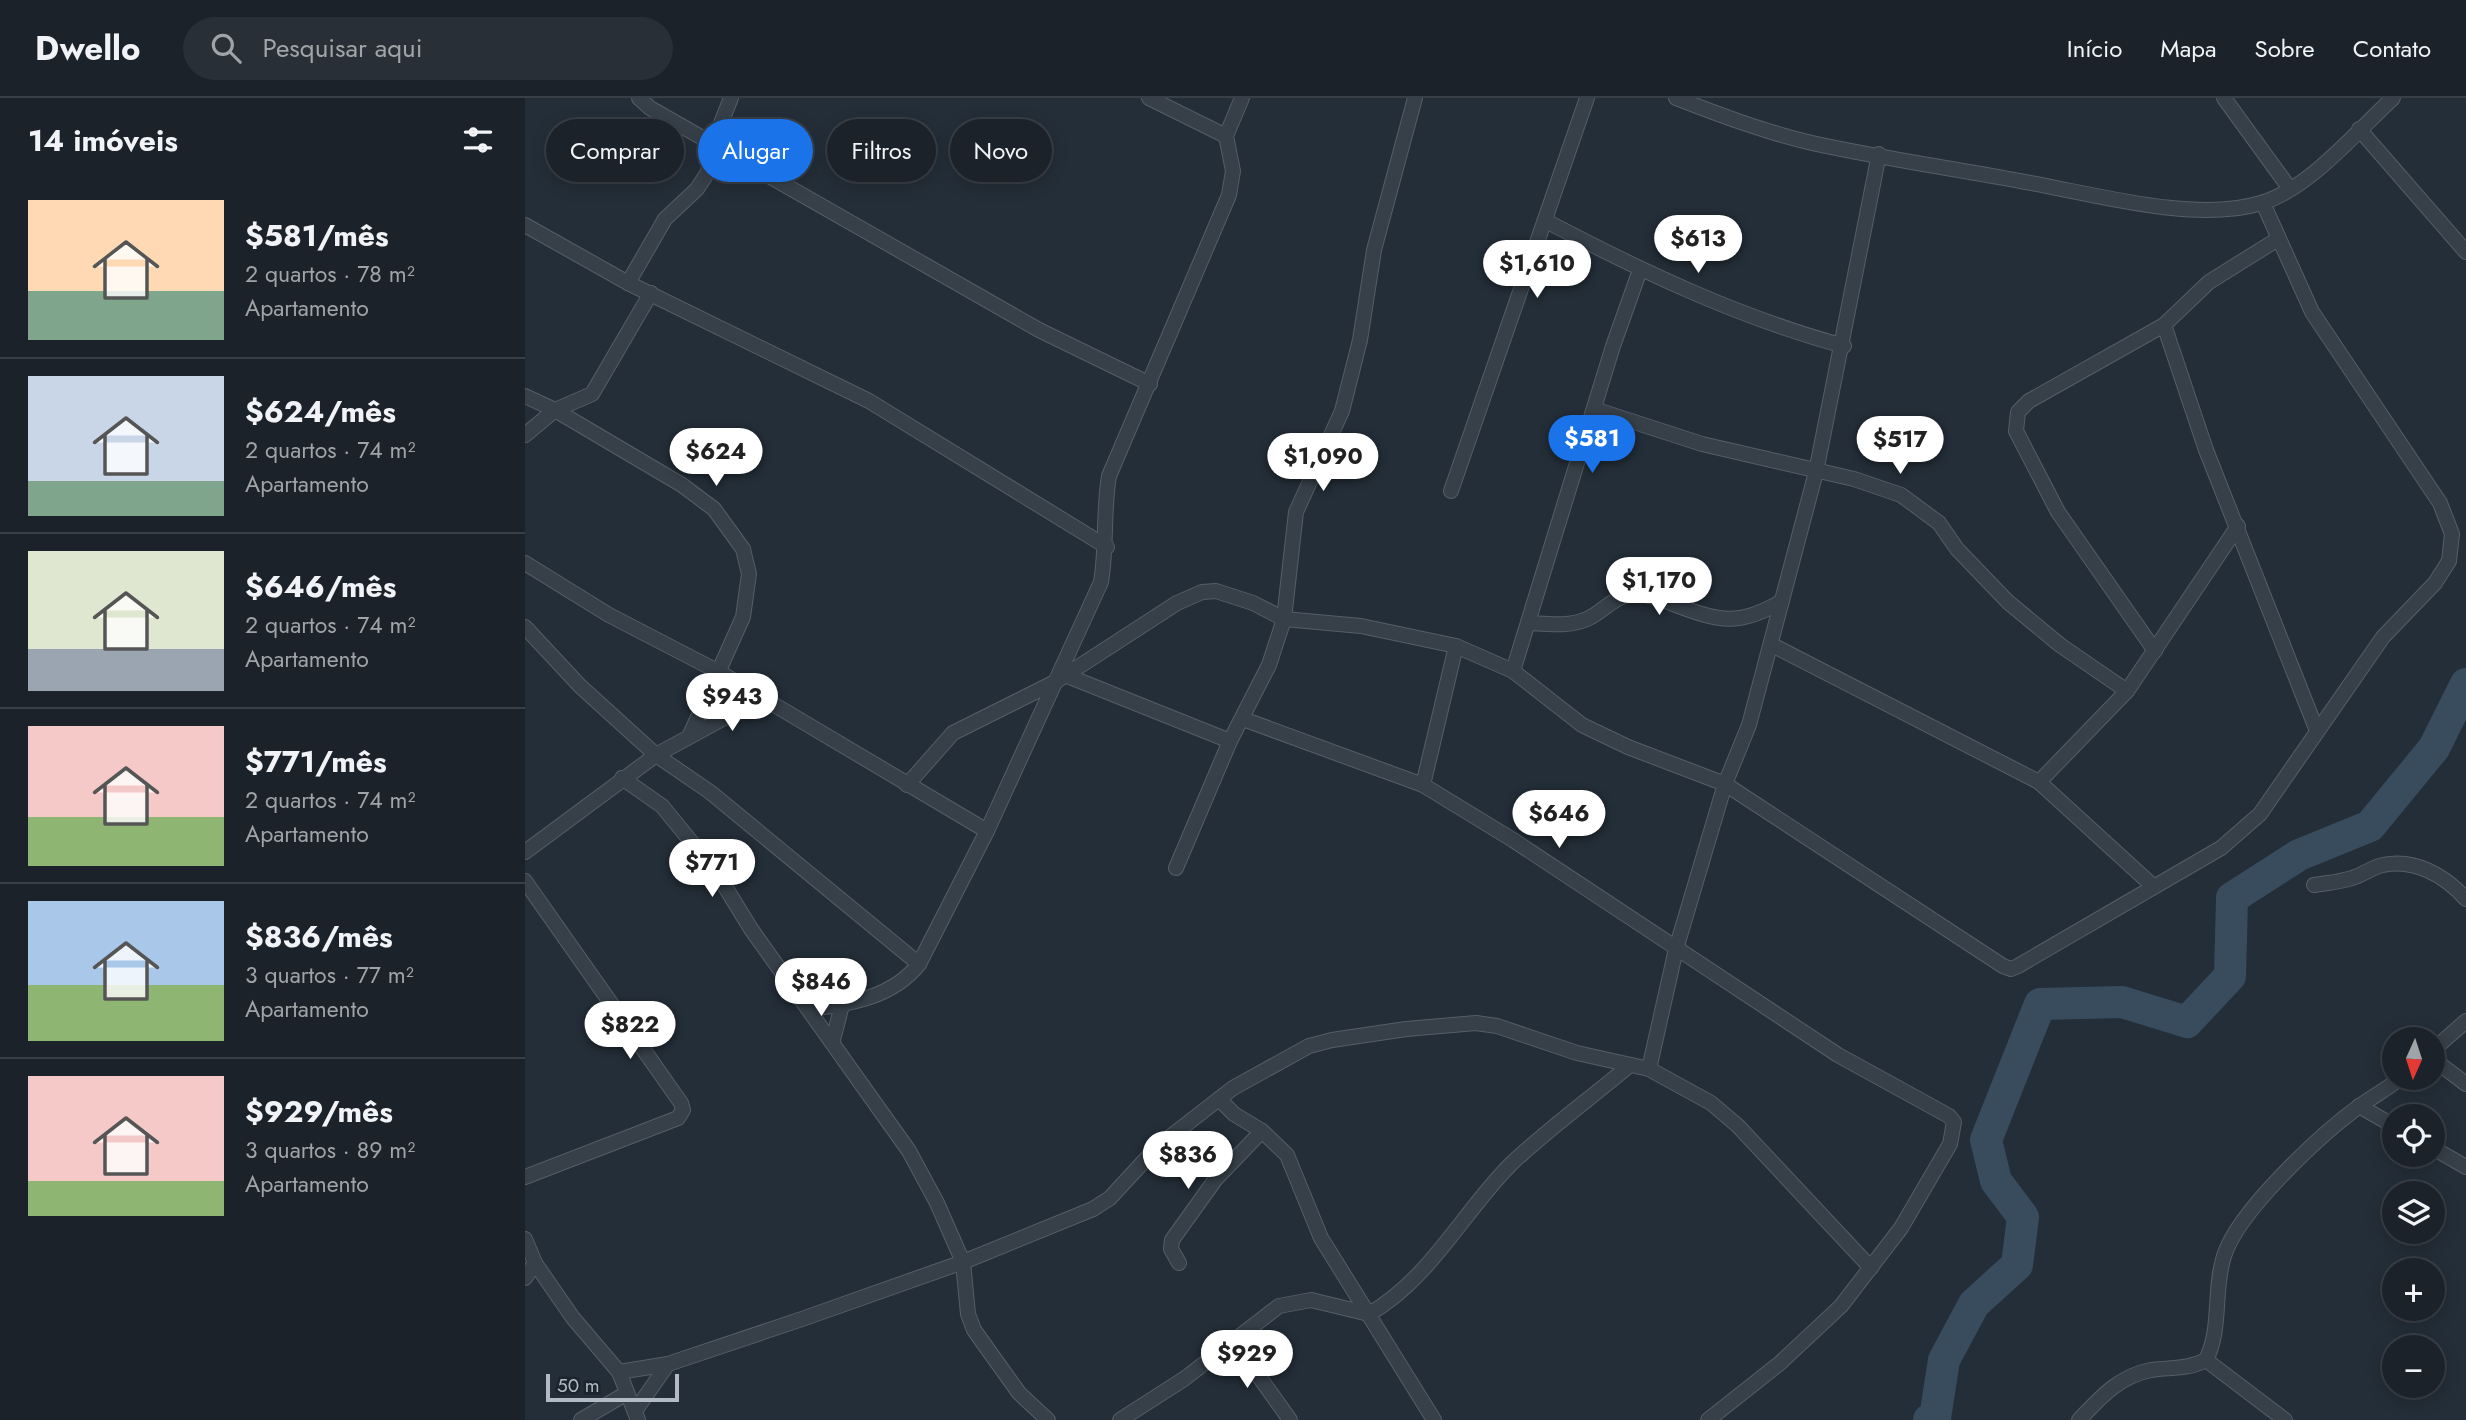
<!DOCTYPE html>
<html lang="pt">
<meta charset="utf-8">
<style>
:root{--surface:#1b222a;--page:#282f36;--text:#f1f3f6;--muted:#a0a4a8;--line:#393f47;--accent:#1a73e8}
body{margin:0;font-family:Jost,sans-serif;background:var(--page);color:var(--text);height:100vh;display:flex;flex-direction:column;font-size:26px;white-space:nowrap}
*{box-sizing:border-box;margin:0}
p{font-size:23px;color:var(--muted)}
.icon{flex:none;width:38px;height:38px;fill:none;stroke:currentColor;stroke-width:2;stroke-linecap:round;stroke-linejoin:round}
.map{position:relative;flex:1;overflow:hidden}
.sheet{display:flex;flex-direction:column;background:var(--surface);width:525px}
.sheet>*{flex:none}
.banner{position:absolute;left:21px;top:21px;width:665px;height:63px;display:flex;gap:14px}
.needle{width:46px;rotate:183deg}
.tools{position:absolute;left:1857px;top:929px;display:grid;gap:14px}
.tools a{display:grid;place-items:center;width:63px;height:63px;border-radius:50%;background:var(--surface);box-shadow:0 4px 18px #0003,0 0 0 2px var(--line);font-size:35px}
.scale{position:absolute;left:21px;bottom:18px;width:133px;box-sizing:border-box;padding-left:7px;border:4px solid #b2bbc5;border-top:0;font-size:19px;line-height:24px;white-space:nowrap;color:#b2bbc5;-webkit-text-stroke:5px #1c252e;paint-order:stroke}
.price{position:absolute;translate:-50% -60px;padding:0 16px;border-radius:24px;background:#fff;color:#222;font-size:23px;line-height:46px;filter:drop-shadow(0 2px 4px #0008)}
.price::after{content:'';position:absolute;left:50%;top:42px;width:21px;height:16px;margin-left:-10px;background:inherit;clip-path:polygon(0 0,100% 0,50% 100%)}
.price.on{background:var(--accent);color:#fff}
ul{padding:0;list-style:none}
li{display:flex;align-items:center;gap:21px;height:175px;padding:0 28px}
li+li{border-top:2px solid var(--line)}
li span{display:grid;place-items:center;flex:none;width:196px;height:140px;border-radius:0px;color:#555}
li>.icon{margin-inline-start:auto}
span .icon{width:84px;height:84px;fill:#fffc;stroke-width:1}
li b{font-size:30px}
h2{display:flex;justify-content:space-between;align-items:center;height:84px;padding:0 28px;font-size:30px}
.chip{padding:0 24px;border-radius:32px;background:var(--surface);box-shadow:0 4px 18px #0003,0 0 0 2px var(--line);font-size:24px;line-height:63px}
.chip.on{background:var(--accent);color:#fff}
header{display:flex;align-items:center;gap:42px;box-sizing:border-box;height:98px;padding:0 35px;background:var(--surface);border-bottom:2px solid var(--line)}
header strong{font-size:33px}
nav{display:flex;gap:38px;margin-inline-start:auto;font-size:24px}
.search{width:490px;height:63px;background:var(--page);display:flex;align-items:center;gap:18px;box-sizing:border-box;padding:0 24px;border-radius:38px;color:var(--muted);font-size:26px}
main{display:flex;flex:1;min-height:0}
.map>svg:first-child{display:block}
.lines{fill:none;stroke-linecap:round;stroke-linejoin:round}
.river{stroke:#394c5e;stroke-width:32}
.street-casing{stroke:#555e67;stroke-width:16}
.street{stroke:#374049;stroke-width:14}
</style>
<header>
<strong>Dwello</strong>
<div class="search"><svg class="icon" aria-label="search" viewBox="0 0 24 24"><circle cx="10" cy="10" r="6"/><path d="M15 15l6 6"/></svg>Pesquisar aqui</div>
<nav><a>Início</a><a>Mapa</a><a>Sobre</a><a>Contato</a></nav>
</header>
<main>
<section class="sheet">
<h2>14 imóveis<svg class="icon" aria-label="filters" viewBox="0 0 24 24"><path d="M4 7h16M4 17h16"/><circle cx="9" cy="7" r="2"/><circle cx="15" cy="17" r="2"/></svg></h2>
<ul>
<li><span style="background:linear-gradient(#ffd9b3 65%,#7fa58c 0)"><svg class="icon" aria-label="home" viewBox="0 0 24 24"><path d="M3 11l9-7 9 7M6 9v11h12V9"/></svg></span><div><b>$581/mês</b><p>2 quartos · 78 m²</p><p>Apartamento</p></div></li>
<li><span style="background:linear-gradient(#c9d6e8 75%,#7fa58c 0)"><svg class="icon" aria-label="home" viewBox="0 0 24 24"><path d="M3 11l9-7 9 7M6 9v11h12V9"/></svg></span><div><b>$624/mês</b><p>2 quartos · 74 m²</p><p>Apartamento</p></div></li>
<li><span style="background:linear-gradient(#dfe7d0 70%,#9aa5b1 0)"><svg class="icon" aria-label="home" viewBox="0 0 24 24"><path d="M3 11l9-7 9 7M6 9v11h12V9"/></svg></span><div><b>$646/mês</b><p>2 quartos · 74 m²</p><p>Apartamento</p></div></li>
<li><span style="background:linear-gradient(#f6c9c9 65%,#8fb573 0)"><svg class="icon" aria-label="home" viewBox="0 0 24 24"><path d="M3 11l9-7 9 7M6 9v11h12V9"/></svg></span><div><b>$771/mês</b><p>2 quartos · 74 m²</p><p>Apartamento</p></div></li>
<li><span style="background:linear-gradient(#a9c7e8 60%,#8fb573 0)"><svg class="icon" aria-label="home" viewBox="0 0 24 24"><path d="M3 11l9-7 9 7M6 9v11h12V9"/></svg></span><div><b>$836/mês</b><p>3 quartos · 77 m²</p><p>Apartamento</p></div></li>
<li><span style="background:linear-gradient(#f6c9c9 75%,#8fb573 0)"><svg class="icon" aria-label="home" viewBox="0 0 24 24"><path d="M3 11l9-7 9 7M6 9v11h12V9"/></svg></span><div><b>$929/mês</b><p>3 quartos · 89 m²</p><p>Apartamento</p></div></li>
</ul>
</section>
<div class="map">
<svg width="1941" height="1322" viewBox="0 0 1941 1322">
<rect width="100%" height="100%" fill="#242e38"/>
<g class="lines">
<!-- river -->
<polyline class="river" points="1404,1322 1410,1320 1419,1262 1449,1206 1492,1167 1498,1119 1471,1083 1461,1042 1515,906 1597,904 1662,924 1705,878 1707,800 1774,757 1845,728 1909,650 1941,586"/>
<!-- street casing -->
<g class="street-casing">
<g id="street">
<polyline points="114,0 125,10 514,232 625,286"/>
<polyline points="624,0 701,38"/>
<path d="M1151,0C1195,17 1240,34 1287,45C1359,61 1433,71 1506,85C1572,97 1672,125 1736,105C1784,91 1832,33 1868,0"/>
<polyline points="1699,0 1765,91"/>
<polyline points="1834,31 1941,154"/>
<path d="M1021,123C1116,173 1215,220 1319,248"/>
<polyline points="0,127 103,185 344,303 582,449"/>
<polyline points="103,185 140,121 172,91 183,74 188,45 206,0"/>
<polyline points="1639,227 1681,352 1792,633"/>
<polyline points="0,298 30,312 157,387 189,411 218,451 224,476 218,519 164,639"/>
<polyline points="1069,311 1177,346 1329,381 1376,397 1414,425 1432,451 1483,504 1535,547 1602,593"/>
<polyline points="0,337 30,312 67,296 126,195"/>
<polyline points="926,393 1062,0"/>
<polyline points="0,465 84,517 194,574 462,733"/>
<path d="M1004,525C1023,526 1043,529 1062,521C1078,514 1090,497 1109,496C1122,496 1139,502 1151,507C1195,524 1215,528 1257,503"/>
<polyline points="0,529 55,588 131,657 185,694 394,866"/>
<polyline points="1247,547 1514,684 1628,788"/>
<polyline points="1630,553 1533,414 1491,333 1493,314 1504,303 1639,227 1684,184 1753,141"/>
<polyline points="988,573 1088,248 1115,172"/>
<polyline points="540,577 705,643"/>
<polyline points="718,621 898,687 988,742 1313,957 1424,1018 1429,1024 1425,1046 1376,1130 1316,1208 1255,1265 1183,1322"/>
<polyline points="97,680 137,708 191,774 226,831 384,1053 412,1105 438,1164 443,1216 449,1232 494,1295 523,1322"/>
<polyline points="1514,684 1602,593 1713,428"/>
<polyline points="382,687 428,635 530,584 652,505 677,494 691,493 728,505 759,521 836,528 931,548 988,573 1057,627 1103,649 1200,686 1478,868 1486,871 1493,868 1696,750 1735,716 1858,539 1910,485 1924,463 1927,436 1915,405 1787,214 1738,105"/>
<polyline points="898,687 931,548"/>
<polyline points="0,754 131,657 234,601"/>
<polyline points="651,770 705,643 744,567 759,521 771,414 817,313 835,242 849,152 890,0"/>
<polyline points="0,783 156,1005 158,1012 153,1020 0,1079"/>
<path d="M1789,787C1801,785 1815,784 1827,780C1838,777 1847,769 1858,767C1890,760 1920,778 1941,801"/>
<path d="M286,911C326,906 368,899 394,866L462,733L576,484C582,448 578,413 584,378L704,97L708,73L701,38L717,0"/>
<polyline points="308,942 317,907"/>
<polyline points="1908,952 1941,923"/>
<polyline points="1908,961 1941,986"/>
<polyline points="1124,971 1151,851 1200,686 1224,627 1291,374 1354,56"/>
<polyline points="694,1001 709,1016 737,1033 762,1057 796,1140 909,1322"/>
<polyline points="1834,1008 1869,1028"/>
<polyline points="1908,1050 1941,1069"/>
<polyline points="0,1141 10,1165 48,1220 94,1274 113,1322"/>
<polyline points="654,1165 646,1151 647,1142 690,1082 737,1033"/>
<polyline points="0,1180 10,1165"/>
<polyline points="708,1242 765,1322"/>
<polyline points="1681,1262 1760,1322"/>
<polyline points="94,1274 143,1266 277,1221 438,1164 568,1111 585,1100 632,1049 708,990 784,948 807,942 881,931 951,925 972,928 1052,955 1124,971 1186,1005 1213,1028 1346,1170"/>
<polyline points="110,1313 143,1266"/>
<polyline points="56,1322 102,1295"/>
<path d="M595,1322L659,1281L754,1208L786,1202L844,1216C905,1181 938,1114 986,1066C1023,1031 1066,1000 1105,967"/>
<path d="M1554,1322C1575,1300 1594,1278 1626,1272C1646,1269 1662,1272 1681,1262C1697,1230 1688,1192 1699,1158C1713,1113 1797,1035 1836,1007C1849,998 1863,990 1876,980"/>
</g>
</g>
<!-- street -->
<use href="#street" class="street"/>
</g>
</svg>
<div class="tools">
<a><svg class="needle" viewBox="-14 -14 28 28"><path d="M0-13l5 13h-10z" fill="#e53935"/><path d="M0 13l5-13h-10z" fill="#a0a4a8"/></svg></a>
<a><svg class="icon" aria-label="locate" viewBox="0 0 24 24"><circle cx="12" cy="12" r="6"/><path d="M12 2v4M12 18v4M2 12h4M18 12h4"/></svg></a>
<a><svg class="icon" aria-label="layers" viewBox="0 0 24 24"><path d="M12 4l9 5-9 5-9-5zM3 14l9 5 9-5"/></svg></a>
<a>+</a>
<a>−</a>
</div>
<div class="scale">50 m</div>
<b class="price" style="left:1173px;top:177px">$613</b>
<b class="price" style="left:1012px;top:202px">$1,610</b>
<b class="price on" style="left:1067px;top:377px">$581</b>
<b class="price" style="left:1375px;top:378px">$517</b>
<b class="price" style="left:191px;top:390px">$624</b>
<b class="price" style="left:798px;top:395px">$1,090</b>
<b class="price" style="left:1134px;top:519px">$1,170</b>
<b class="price" style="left:207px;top:635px">$943</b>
<b class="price" style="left:1034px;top:752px">$646</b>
<b class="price" style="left:187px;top:801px">$771</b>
<b class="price" style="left:296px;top:920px">$846</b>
<b class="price" style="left:105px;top:963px">$822</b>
<b class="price" style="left:663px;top:1093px">$836</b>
<b class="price" style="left:722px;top:1292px">$929</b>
<div class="banner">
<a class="chip">Comprar</a>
<a class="chip on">Alugar</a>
<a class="chip">Filtros</a>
<a class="chip">Novo</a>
</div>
</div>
</main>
